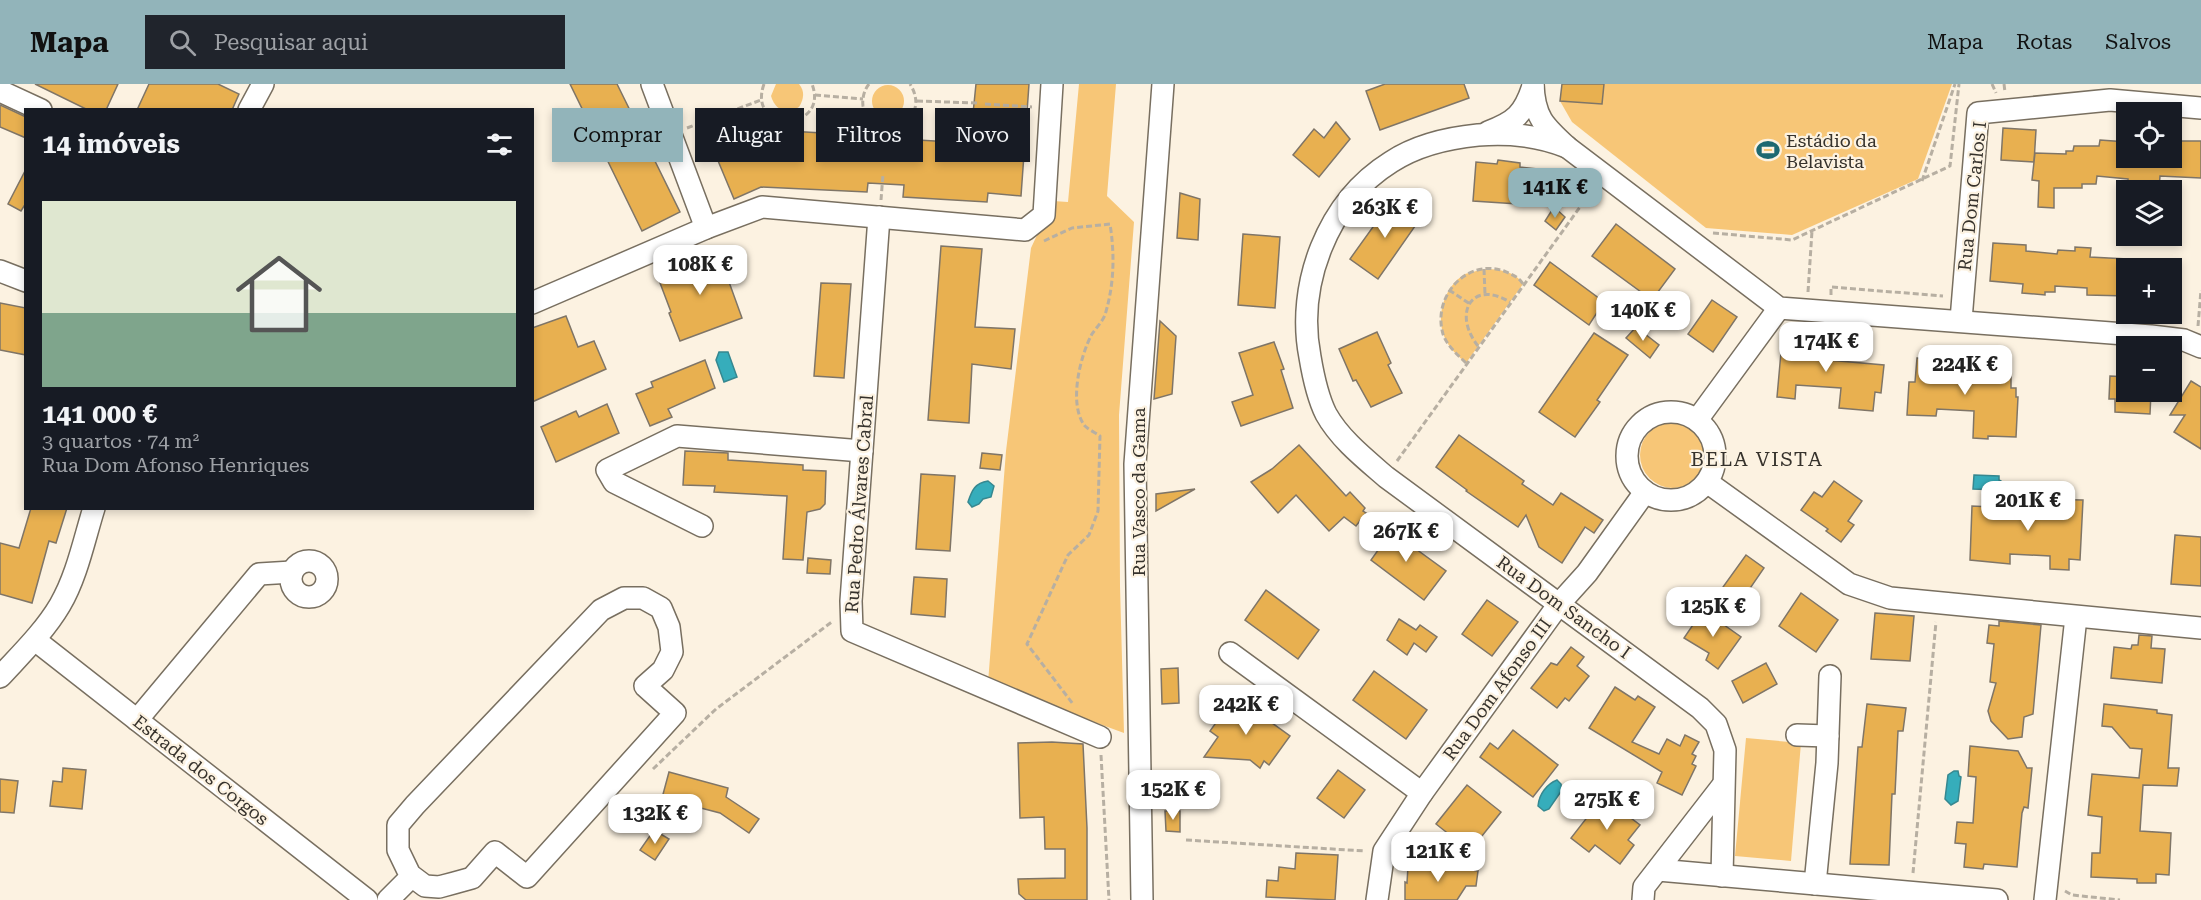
<!DOCTYPE html>
<html lang="pt">
<meta charset="utf-8">
<style>
:root{--surface:#171b24;--page:#20242c;--text:#f1f3f6;--muted:#9ea1a6;--line:#363941;--accent:#92b4ba}
body{margin:0;font-family:"Roboto Serif",serif;background:var(--page);color:var(--text);height:100vh;display:flex;flex-direction:column;font-size:22px;white-space:nowrap}
*{box-sizing:border-box;margin:0}
p{font-size:20px;color:var(--muted)}
.icon{flex:none;width:33px;height:33px;fill:none;stroke:currentColor;stroke-width:2;stroke-linecap:round;stroke-linejoin:round}
.map{position:relative;flex:1;overflow:hidden}
.panel{position:absolute;left:24px;top:24px;width:510px;height:402px;display:flex;flex-direction:column;background:var(--surface);border-radius:0px;box-shadow:0 3px 9px #0003}
.panel>*{flex:none}
.top-card{position:absolute;left:552px;top:24px;width:570px;height:54px;display:flex;gap:12px}
.controls{position:absolute;left:2116px;top:18px;display:grid;gap:12px}
.controls a{display:grid;place-items:center;width:66px;height:66px;border-radius:0px;background:var(--surface);box-shadow:0 3px 9px #0003;font-size:30px}
.price{position:absolute;translate:-50% -51px;padding:0 14px;border-radius:12px;background:#fff;color:#222;font-size:20px;line-height:39px;filter:drop-shadow(0 2px 3px #0008)}
.price::after{content:'';position:absolute;left:50%;top:36px;width:18px;height:14px;margin-left:-9px;background:inherit;clip-path:polygon(0 0,100% 0,50% 100%)}
.price.current{background:var(--accent);color:#111}
ul{padding:0;list-style:none}
li{display:grid;align-content:center;gap:12px;height:318px;padding:0 18px}
li+li{border-top:2px solid var(--line)}
li span{display:grid;place-items:center;height:186px;border-radius:0px;color:#555}
li>.icon{margin-inline-start:auto}
span .icon{width:108px;height:108px;fill:#fffc;stroke-width:1}
li b{font-size:26px}
h2{display:flex;justify-content:space-between;align-items:center;height:72px;padding:0 18px;font-size:26px}
.tag{padding:0 21px;border-radius:0px;background:var(--surface);box-shadow:0 3px 9px #0003;font-size:21px;line-height:54px}
.tag.current{background:var(--accent);color:#111}
header{display:flex;align-items:center;gap:36px;box-sizing:border-box;height:84px;padding:0 30px;background:var(--accent);color:#111}
header strong{font-size:28px}
nav{display:flex;gap:33px;margin-inline-start:auto;font-size:21px}
.search{width:420px;height:54px;background:var(--page);display:flex;align-items:center;gap:15px;box-sizing:border-box;padding:0 21px;border-radius:0px;color:var(--muted);font-size:22px}
.map>svg:first-child{display:block}
.green{fill:#f7c677}
.water{fill:#36adbb;stroke:#368890;stroke-width:1.5}
.building{fill:#e8b050;stroke:#7f7567;stroke-width:1.5}
.lines{fill:none;stroke-linecap:round;stroke-linejoin:round}
.minor-casing{stroke:#786f60;stroke-width:24}
.path{stroke:#b7afa2;stroke-width:3;stroke-dasharray:6 3;stroke-linecap:butt}
.minor{stroke:#fff;stroke-width:21}
.labels{text-anchor:middle;dominant-baseline:central;stroke-width:4.5;stroke-linejoin:round;paint-order:stroke}
.poi-label{font-size:18px;fill:#36322c;stroke:#fcf2e1;text-anchor:start}
.street-label{font-size:18px;fill:#36322c;stroke:#fcf2e1}
.neighbourhood-label{font-size:20px;letter-spacing:1.5px;fill:#36322c;stroke:#fcf2e1}
</style>
<header>
<strong>Mapa</strong>
<div class="search"><svg class="icon" aria-label="search" viewBox="0 0 24 24"><circle cx="10" cy="10" r="6"/><path d="M15 15l6 6"/></svg>Pesquisar aqui</div>
<nav><a>Mapa</a><a>Rotas</a><a>Salvos</a></nav>
</header>
<div class="map">
<svg width="2201" height="816" viewBox="0 0 2201 816">
<rect width="100%" height="100%" fill="#fcf2e1"/>
<!-- green -->
<g class="green">
<path d="M776,0H799C805,7 804,15 799,23C786,31 775,26 771,12Z"/>
<polygon points="1079,0 1116,0 1107,112 1134,138 1119,331 1120,502 1124,649 988,599 1006,367 1031,164 1053,117 1068,118"/>
<polygon points="1562,0 1952,0 1918,95 1792,151 1706,144 1572,38 1560,17"/>
<circle cx="888" cy="17" r="16"/>
<path d="M1484,185C1498,185 1515,187 1523,200L1466,279C1459,273 1451,266 1447,258C1434,236 1443,203 1465,190C1471,188 1478,187 1484,185Z"/>
<circle cx="1673" cy="371" r="33"/>
<polygon points="1746,654 1801,659 1791,777 1735,772"/>
</g>
<!-- water -->
<g class="water">
<polygon points="719,268 728,268 737,293 724,298 716,276"/>
<polygon points="1974,391 1999,392 1999,396 2004,399 2000,403 1999,406 1973,405"/>
<path d="M988,397L994,402L991,413L983,415L979,420L972,423L968,418C972,406 975,399 988,397Z"/>
<polygon points="1954,687 1958,687 1959,692 1961,693 1958,717 1951,721 1945,715 1948,691"/>
<path d="M1557,696L1561,700L1562,706L1549,725L1544,727L1538,722C1539,710 1547,700 1557,696Z"/>
</g>
<!-- building -->
<g class="building">
<polygon points="35,0 118,0 106,26 88,26"/>
<polygon points="149,0 218,0 239,10 232,26 137,26"/>
<polygon points="570,0 617,0 680,128 642,147"/>
<polygon points="976,0 1029,0 1021,112 988,109 987,118 903,113 904,101 868,99 867,108 761,103 734,115 711,60 753,45 875,52 880,58 894,59 900,55 970,59"/>
<polygon points="1385,0 1464,0 1469,14 1380,46 1366,7"/>
<polygon points="1562,0 1604,0 1602,20 1560,17"/>
<polygon points="0,21 26,33 26,54 0,43"/>
<polygon points="1336,38 1350,55 1319,93 1293,71 1314,45 1324,54"/>
<polygon points="2003,44 2036,46 2034,78 2001,76"/>
<polygon points="2100,56 2127,58 2127,74 2172,74 2173,60 2180,60 2180,57 2201,57 2201,94 2160,92 2159,106 2128,106 2128,95 2097,92 2096,100 2082,100 2082,104 2054,104 2054,124 2038,123 2039,97 2032,96 2035,69 2066,70 2066,67 2073,67 2074,62 2099,62"/>
<polygon points="1498,76 1520,79 1520,83 1556,87 1556,104 1547,122 1473,117 1476,78 1497,80"/>
<polygon points="26,85 26,119 21,127 8,120"/>
<polygon points="1180,109 1200,115 1198,156 1177,154"/>
<polygon points="1393,115 1420,135 1378,195 1350,175"/>
<polygon points="1554,123 1565,133 1556,146 1545,137"/>
<polygon points="1616,140 1675,185 1652,216 1592,172"/>
<polygon points="1243,150 1280,153 1275,224 1238,221"/>
<polygon points="1993,159 2026,161 2026,167 2057,170 2058,166 2075,167 2075,163 2091,164 2090,173 2127,175 2127,212 2087,211 2087,204 2055,202 2055,208 2045,208 2045,211 2022,209 2023,200 1990,197"/>
<polygon points="941,162 982,165 975,243 1015,245 1011,285 972,280 969,339 928,336"/>
<polygon points="721,168 732,197 729,198 742,234 680,257 669,229 671,228 657,191"/>
<polygon points="1550,178 1604,218 1589,241 1534,201"/>
<polygon points="821,199 851,200 844,294 814,292"/>
<polygon points="1712,216 1737,233 1713,268 1688,250"/>
<polygon points="0,219 26,224 26,271 0,266"/>
<polygon points="566,232 578,263 594,257 606,285 532,318 532,244"/>
<polygon points="1160,237 1176,252 1172,310 1154,315"/>
<polygon points="1636,243 1659,261 1650,274 1626,254"/>
<polygon points="1783,246 1819,249 1817,275 1884,281 1881,309 1875,308 1873,327 1839,324 1841,304 1796,301 1795,315 1777,313"/>
<polygon points="1377,248 1391,279 1388,281 1402,309 1371,323 1356,296 1353,297 1339,265"/>
<polygon points="1594,249 1628,271 1597,316 1600,318 1575,353 1539,328"/>
<polygon points="1274,258 1284,285 1281,286 1293,324 1241,342 1232,318 1253,311 1239,269"/>
<polygon points="1917,274 1954,276 1953,284 1998,286 1998,292 2011,293 2011,304 2016,304 2016,313 2018,313 2016,353 1988,352 1988,355 1973,354 1974,327 1937,325 1936,332 1907,331 1909,298 1915,298"/>
<polygon points="705,276 715,304 668,325 672,333 650,342 636,310 653,303 651,298"/>
<polygon points="2110,292 2127,293 2127,308 2151,308 2150,330 2115,328 2115,315 2109,315"/>
<polygon points="2191,297 2201,303 2201,365 2174,348 2185,331 2170,331"/>
<polygon points="607,320 619,349 556,378 541,343 576,327 579,333"/>
<polygon points="1459,351 1524,397 1522,400 1553,421 1561,409 1603,436 1594,449 1585,443 1562,479 1539,463 1526,431 1518,443 1466,407 1467,406 1436,383"/>
<polygon points="1299,361 1346,412 1350,408 1365,424 1363,427 1366,429 1356,442 1344,433 1329,447 1296,411 1278,429 1251,398 1272,385"/>
<polygon points="685,367 728,369 728,376 789,380 803,381 803,386 826,387 825,420 820,425 807,428 803,476 783,475 787,412 714,408 715,402 683,401"/>
<polygon points="982,369 1002,371 1000,386 980,384"/>
<polygon points="921,390 955,392 950,467 916,465"/>
<polygon points="1834,397 1862,417 1848,437 1854,441 1841,458 1826,447 1828,445 1801,426 1814,408 1822,413"/>
<polygon points="1195,405 1156,427 1156,410"/>
<polygon points="2036,415 2083,416 2080,476 2069,475 2069,486 2050,485 2050,472 2010,470 2010,480 1970,476 1972,422 2036,425"/>
<polygon points="31,424 67,424 56,459 49,457 32,519 0,510 0,459 19,464"/>
<polygon points="1383,441 1446,487 1424,516 1371,476 1381,462 1373,457"/>
<polygon points="2175,451 2201,453 2201,502 2171,500"/>
<polygon points="1746,471 1764,484 1742,516 1723,503"/>
<polygon points="808,474 831,476 830,490 807,489"/>
<polygon points="914,493 947,495 945,533 911,530"/>
<polygon points="1266,506 1319,546 1298,575 1245,536"/>
<polygon points="1801,509 1838,536 1816,568 1779,542"/>
<polygon points="1487,516 1518,538 1492,572 1462,550"/>
<polygon points="1703,526 1741,553 1718,585 1706,576 1709,569 1684,554"/>
<polygon points="1875,529 1914,532 1910,577 1871,575"/>
<polygon points="1399,535 1416,546 1420,541 1437,553 1426,568 1414,559 1407,571 1387,556"/>
<polygon points="1999,537 2041,541 2033,630 2024,633 2022,653 2008,655 1991,637 1988,627 1996,599 1990,598 1994,560 1987,559 1989,541 1999,542"/>
<polygon points="2139,551 2152,552 2151,564 2165,565 2162,599 2111,594 2114,563 2131,565 2132,561 2138,561"/>
<polygon points="1571,563 1584,573 1577,582 1589,592 1569,617 1565,614 1557,624 1531,604 1551,579 1557,581"/>
<polygon points="1766,579 1777,600 1743,619 1732,597"/>
<polygon points="1178,584 1179,619 1162,620 1161,585"/>
<polygon points="1374,587 1427,626 1406,655 1353,616"/>
<polygon points="1615,603 1635,616 1638,612 1655,623 1632,658 1659,670 1667,655 1680,662 1685,651 1699,658 1692,670 1696,672 1692,680 1696,682 1682,711 1657,699 1662,688 1589,644"/>
<polygon points="1235,612 1290,652 1269,681 1264,677 1260,684 1250,676 1204,673 1218,653 1210,647"/>
<polygon points="1867,620 1906,624 1903,647 1898,647 1895,710 1892,710 1889,781 1850,780 1858,663 1862,663"/>
<polygon points="2104,620 2157,626 2157,629 2172,631 2168,684 2179,684 2177,702 2143,701 2140,747 2171,749 2169,791 2156,790 2156,799 2137,799 2137,795 2091,793 2092,769 2100,769 2102,733 2088,731 2092,690 2139,694 2142,665 2130,664 2112,643 2102,642"/>
<polygon points="1513,646 1558,681 1533,713 1480,673 1490,659 1498,665"/>
<polygon points="1052,658 1083,660 1087,744 1087,816 1026,816 1019,810 1018,795 1065,794 1065,765 1045,765 1044,733 1020,734 1018,659"/>
<polygon points="1970,662 2018,667 2027,684 2032,684 2028,724 2024,723 2022,729 2017,783 1984,780 1983,785 1964,783 1966,760 1955,759 1957,738 1973,739 1976,693 1968,692"/>
<polygon points="63,684 86,686 82,725 50,722 53,697 62,698"/>
<polygon points="1338,686 1365,706 1344,734 1317,714"/>
<polygon points="669,688 728,704 726,713 759,735 749,749 720,729 662,714"/>
<polygon points="0,695 18,697 14,729 0,728"/>
<polygon points="1467,701 1501,728 1478,757 1467,749 1460,759 1436,740"/>
<polygon points="1603,713 1640,741 1628,756 1634,761 1620,780 1595,761 1589,768 1571,754"/>
<polygon points="1165,727 1180,727 1180,748 1166,747"/>
<polygon points="654,746 669,755 655,776 640,766"/>
<polygon points="1296,769 1338,771 1335,816 1266,813 1267,796 1278,797 1279,783 1295,785"/>
<polygon points="1429,780 1478,787 1476,802 1466,802 1457,816 1405,816 1405,798 1407,799 1408,782 1429,783"/>
</g>
<g class="lines">
<!-- minor casing -->
<g class="minor-casing">
<g id="minor">
<polyline points="652,0 706,144"/>
<path d="M1533,0C1534,33 1544,42 1567,63L1779,224L2151,252L2184,256L2201,263"/>
<polyline points="0,7 41,26"/>
<polyline points="249,26 263,0"/>
<path d="M1488,48C1515,38 1524,30 1533,2"/>
<path d="M1567,63C1537,51 1510,49 1478,51C1447,54 1417,61 1391,78C1327,118 1296,201 1310,273C1313,291 1318,314 1326,330C1340,355 1364,374 1386,393L1700,624L1716,640L1725,666L1722,792"/>
<polyline points="879,133 851,517 852,547 1100,653"/>
<polyline points="0,187 26,197"/>
<polyline points="532,219 706,144 762,123 1025,146 1044,131 1052,0"/>
<polyline points="1961,236 1978,29 2110,16 2201,24"/>
<circle cx="1671" cy="372" r="44"/>
<polyline points="1697,336 1779,224"/>
<polyline points="1707,398 1849,500 1890,514 2201,544"/>
<polyline points="702,442 614,398 607,386 677,352 862,367"/>
<circle cx="309" cy="495" r="18"/>
<polyline points="35,556 367,816"/>
<polyline points="1230,569 1422,709"/>
<path d="M0,593C21,570 44,548 60,521C77,492 84,456 94,424"/>
<polyline points="137,636 259,490 292,488"/>
<polyline points="1797,651 1828,652"/>
<polyline points="1658,786 1997,816"/>
<polyline points="1815,800 1827,679 1830,592"/>
<polyline points="388,816 411,793 398,766 398,741 415,721 601,526 624,514 643,514 661,524 669,543 672,568 663,586 645,602 675,629 527,793 495,768 472,794 454,799 439,803 425,802 409,790"/>
<polyline points="1142,816 1135,380 1163,0"/>
<polyline points="1377,816 1384,767 1422,709 1559,520 1587,489 1645,408"/>
<polyline points="1643,816 1644,803 1723,701"/>
<polyline points="2045,816 2076,533"/>
</g>
</g>
<!-- path -->
<g class="path">
<path d="M764,0C746,50 830,48 812,0"/>
<path d="M869,0C864,6 862,15 863,22C872,61 935,40 910,0"/>
<polyline points="1992,0 1996,9"/>
<polyline points="2004,0 2005,8"/>
<polyline points="815,11 863,15"/>
<polyline points="917,17 978,19"/>
<polyline points="985,20 1032,23"/>
<polyline points="687,44 761,16"/>
<polyline points="886,59 888,44"/>
<polyline points="1922,97 1955,0"/>
<polyline points="881,116 883,90"/>
<polyline points="1713,149 1792,156 1950,82 1959,0"/>
<path d="M1044,157L1072,144L1110,140C1115,172 1114,201 1105,231C1102,238 1096,244 1092,250C1080,272 1068,321 1085,342C1089,346 1096,349 1100,352L1098,427L1089,451L1068,471L1027,560L1073,620"/>
<polyline points="1484,185 1485,210"/>
<polyline points="1449,206 1470,220"/>
<polyline points="1808,208 1812,147"/>
<polyline points="1831,211 1831,203 1943,212"/>
<polyline points="2198,242 2201,206"/>
<path d="M1478,262C1452,229 1472,195 1510,218"/>
<path d="M1466,279C1457,270 1447,262 1443,250C1432,213 1466,174 1504,187C1511,190 1519,193 1523,200"/>
<polyline points="1715,342 1722,360 1723,384"/>
<polyline points="1397,377 1593,105"/>
<polyline points="1101,671 1109,816"/>
<polyline points="653,685 716,625 833,537"/>
<polyline points="1186,756 1365,767"/>
<polyline points="1913,789 1936,538"/>
<polyline points="2065,807 2072,811 2120,816"/>
</g>
<!-- minor -->
<use href="#minor" class="minor"/>
</g>
<!-- icons -->
<defs>
<g id="stadium-bare" transform="scale(1.8)"><path d="M0-5a6.5 5 0 1 0 0 10a6.5 5 0 1 0 0-10ZM-3.5-1.8h7v3.6h-7Z" fill="#1d6871" stroke="#fcf2e1" stroke-width="2.5" paint-order="stroke"/></g>
</defs>
<g fill-rule="evenodd">
<use href="#stadium-bare" x="1768" y="66"/>
</g>
<g class="labels">
<!-- poi labels -->
<g class="poi-label">
<text x="1786" y="56">Estádio da<tspan x="1786" dy="21">Belavista</tspan></text>
</g>
<!-- street labels -->
<g class="street-label">
<text transform="translate(1972 112) rotate(-84)">Rua Dom Carlos I</text>
<text transform="translate(1138 408) rotate(-90)">Rua Vasco da Gama</text>
<text transform="translate(859 420) rotate(-86)">Rua Pedro Álvares Cabral</text>
<text transform="translate(1564 523) rotate(36)">Rua Dom Sancho I</text>
<text transform="translate(1497 605) rotate(-54)">Rua Dom Afonso III</text>
<text transform="translate(201 686) rotate(38)">Estrada dos Corgos</text>
</g>
<!-- neighbourhood labels -->
<g class="neighbourhood-label">
<text x="1757" y="375">BELA VISTA</text>
</g>
</g>
</svg>
<div class="controls">
<a><svg class="icon" aria-label="locate" viewBox="0 0 24 24"><circle cx="12" cy="12" r="6"/><path d="M12 2v4M12 18v4M2 12h4M18 12h4"/></svg></a>
<a><svg class="icon" aria-label="layers" viewBox="0 0 24 24"><path d="M12 4l9 5-9 5-9-5zM3 14l9 5 9-5"/></svg></a>
<a>+</a>
<a>−</a>
</div>
<b class="price current" style="left:1555px;top:135px">141K €</b>
<b class="price" style="left:1385px;top:155px">263K €</b>
<b class="price" style="left:700px;top:212px">108K €</b>
<b class="price" style="left:1643px;top:258px">140K €</b>
<b class="price" style="left:1826px;top:289px">174K €</b>
<b class="price" style="left:1965px;top:312px">224K €</b>
<b class="price" style="left:2028px;top:448px">201K €</b>
<b class="price" style="left:1406px;top:479px">267K €</b>
<b class="price" style="left:1713px;top:554px">125K €</b>
<b class="price" style="left:1246px;top:652px">242K €</b>
<b class="price" style="left:1173px;top:737px">152K €</b>
<b class="price" style="left:1607px;top:747px">275K €</b>
<b class="price" style="left:655px;top:761px">132K €</b>
<b class="price" style="left:1438px;top:799px">121K €</b>
<div class="top-card">
<a class="tag current">Comprar</a>
<a class="tag">Alugar</a>
<a class="tag">Filtros</a>
<a class="tag">Novo</a>
</div>
<section class="panel">
<h2>14 imóveis<svg class="icon" aria-label="filters" viewBox="0 0 24 24"><path d="M4 7h16M4 17h16"/><circle cx="9" cy="7" r="2"/><circle cx="15" cy="17" r="2"/></svg></h2>
<ul>
<li><span style="background:linear-gradient(#dfe7d0 60%,#7fa58c 0)"><svg class="icon" aria-label="home" viewBox="0 0 24 24"><path d="M3 11l9-7 9 7M6 9v11h12V9"/></svg></span><div><b>141 000 €</b><p>3 quartos · 74 m²</p><p>Rua Dom Afonso Henriques</p></div></li>
</ul>
</section>
</div>
